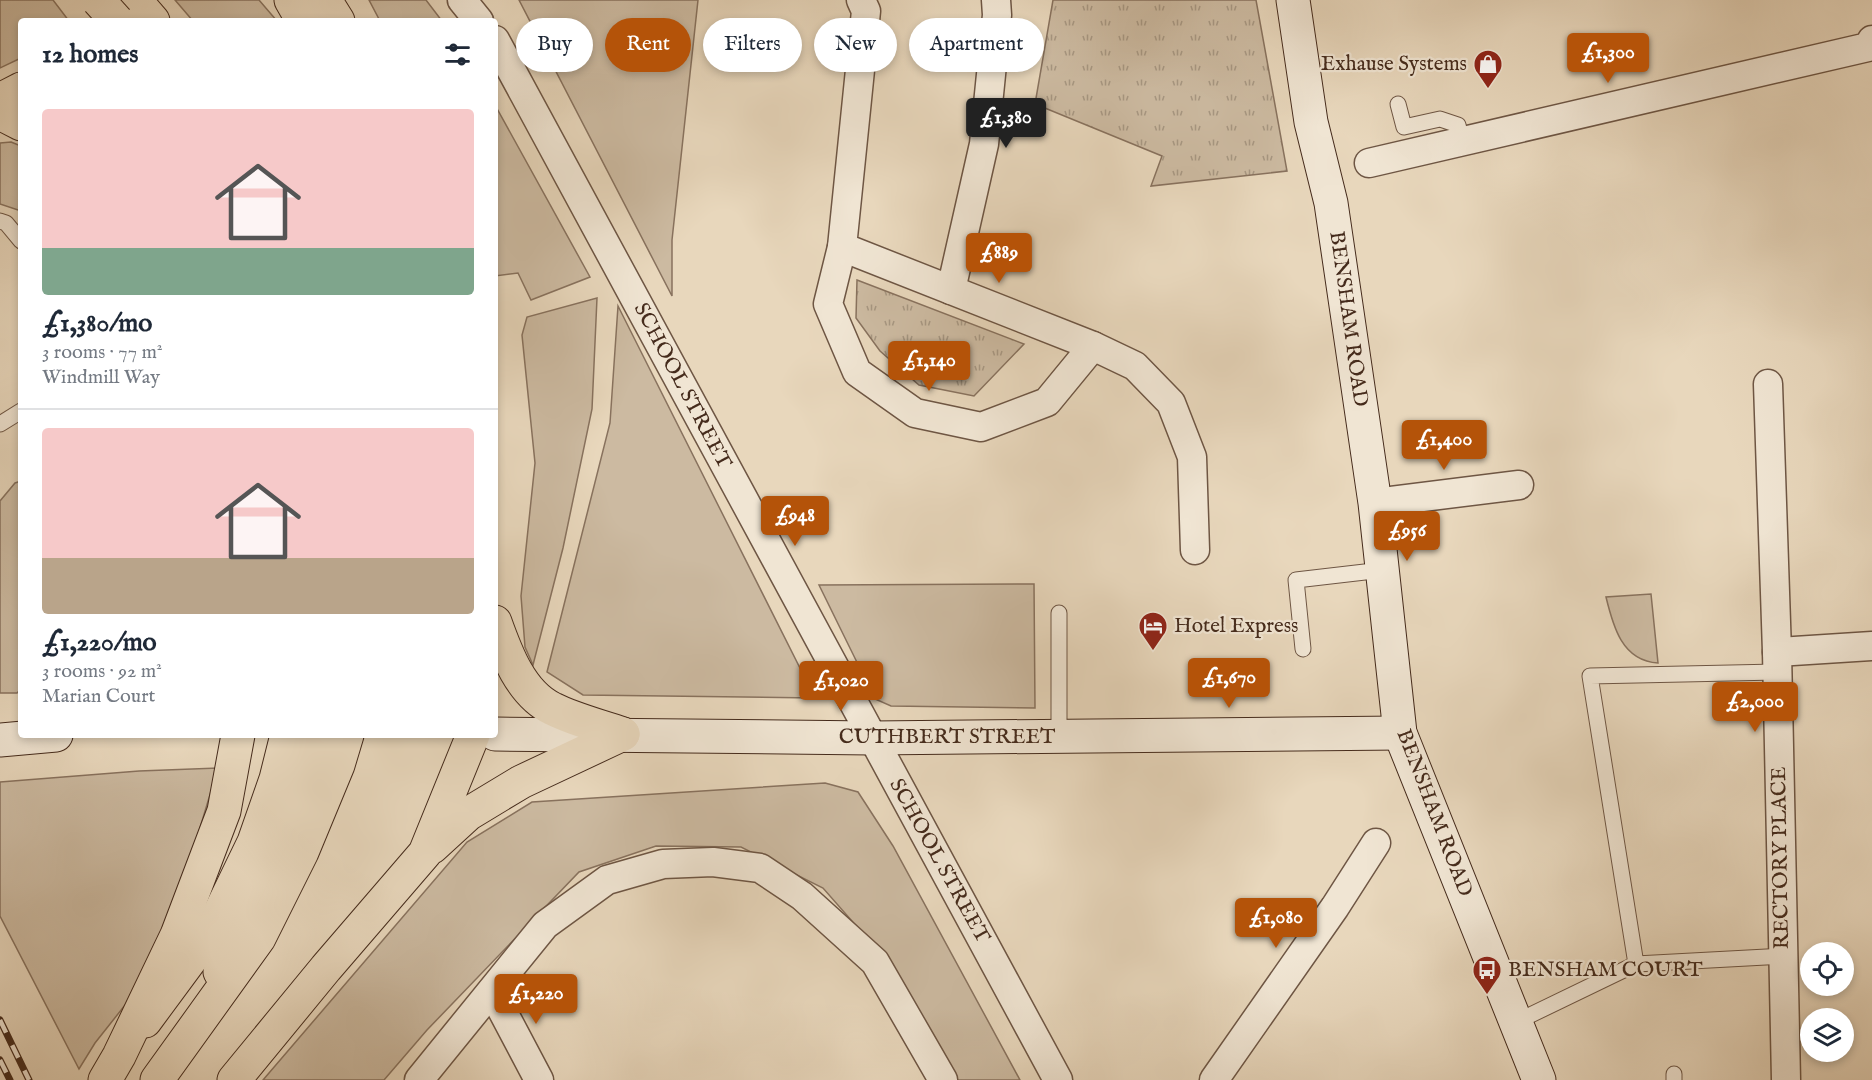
<!DOCTYPE html>
<meta charset="utf-8">
<style>
:root{--surface:#fff;--page:#f6f6f7;--text:#1f2937;--muted:#747a83;--line:#e0e1e3;--accent:#b45309}
body{margin:0;font-family:"IM FELL English",serif;background:var(--page);color:var(--text);height:100vh;display:flex;flex-direction:column;font-size:22px;white-space:nowrap}
*{box-sizing:border-box;margin:0}
p{font-size:20px;color:var(--muted)}
.icon{flex:none;width:33px;height:33px;fill:none;stroke:currentColor;stroke-width:2;stroke-linecap:round;stroke-linejoin:round}
.map{position:relative;flex:1;overflow:hidden}
.details{position:absolute;left:18px;top:18px;width:480px;height:720px;display:flex;flex-direction:column;background:var(--surface);border-radius:6px;box-shadow:0 3px 9px #0003}
.details>*{flex:none}
.guide{position:absolute;left:516px;top:18px;width:570px;height:54px;display:flex;gap:12px}
.controls{position:absolute;left:1800px;top:942px;display:grid;gap:12px}
.controls a{display:grid;place-items:center;width:54px;height:54px;border-radius:50%;background:var(--surface);box-shadow:0 3px 9px #0003;font-size:30px}
.price{position:absolute;translate:-50% -51px;padding:0 14px;border-radius:6px;background:var(--accent);color:#fff;font-size:20px;line-height:39px;filter:drop-shadow(0 2px 3px #0008)}
.price::after{content:'';position:absolute;left:50%;top:36px;width:18px;height:14px;margin-left:-9px;background:inherit;clip-path:polygon(0 0,100% 0,50% 100%)}
.price.current{background:#222;color:#fff}
ul{padding:0;list-style:none}
li{display:grid;align-content:center;gap:12px;height:318px;padding:0 24px}
li+li{border-top:2px solid var(--line)}
li span{display:grid;place-items:center;height:186px;border-radius:6px;color:#555}
li>.icon{margin-inline-start:auto}
span .icon{width:108px;height:108px;fill:#fffc;stroke-width:1}
li b{font-size:26px}
h2{display:flex;justify-content:space-between;align-items:center;height:72px;padding:0 24px;font-size:26px}
.pill{padding:0 21px;border-radius:27px;background:var(--surface);box-shadow:0 3px 9px #0003;font-size:21px;line-height:54px}
.pill.current{background:var(--accent);color:#fff}
.map>svg:first-child{display:block}
.grass{fill:#ccbaa1;stroke:#88725e;stroke-width:1.5}
.park{fill:url(#park-tufts);stroke:#88725e;stroke-width:1.5}
.lines{fill:none;stroke-linecap:round;stroke-linejoin:round}
.lane-casing{stroke:#6e5644;stroke-width:17}
.street-casing{stroke:#6e5644;stroke-width:31}
.secondary-casing{stroke:#452b1c;stroke-width:35}
.primary-casing{stroke:#452b1c;stroke-width:35}
.highway-casing{stroke:#452b1c;stroke-width:35}
.lane{stroke:#f0e5d3;stroke-width:15}
.street{stroke:#f0e5d3;stroke-width:28}
.secondary{stroke:#f0e5d3;stroke-width:33}
.primary{stroke:#e8d7bc;stroke-width:33}
.highway{stroke:#e8d7bc;stroke-width:33}
.rail-casing{stroke:#452b1c;stroke-width:7}
.rail{stroke:#f0e5d3;stroke-width:4.5;stroke-dasharray:14;stroke-linecap:butt}
.primary-bridge-casing{stroke:#452b1c;stroke-width:35;stroke-linecap:butt}
.primary-bridge{stroke:#e8d7bc;stroke-width:33}
.labels{text-anchor:middle;dominant-baseline:central;stroke-width:4.5;stroke-linejoin:round;paint-order:stroke}
.poi-label{font-size:21px;fill:#452b1c;stroke:#f0e5d3;text-anchor:start}
.street-label{font-size:21px;fill:#452b1c;stroke:#f0e5d3}
</style>
<div class="map">
<svg width="1872" height="1080" viewBox="0 0 1872 1080">
<defs>
<pattern id="park-tufts" width="24" height="20" patternUnits="userSpaceOnUse" patternTransform="scale(1.5)"><rect width="24" height="20" fill="#ccbaa1"/><path d="M3 7l-1-3M5 7V3M7 7l1-3M15 17l-1-3M17 17v-4M19 17l1-3" fill="none" stroke="#a79782"/></pattern>
</defs>
<rect width="100%" height="100%" fill="#e8d7bc"/>
<filter id="stains"><feTurbulence type="fractalNoise" baseFrequency=".00333" numOctaves="4"/><feColorMatrix values="0 0 0 0 .2 0 0 0 0 .09 0 0 0 0 .02 0 0 0 .5 -.17"/></filter>
<radialGradient id="worn" r=".72"><stop offset=".6" stop-color="#630" stop-opacity="0"/><stop offset="1" stop-color="#630" stop-opacity=".3"/></radialGradient>
<!-- grass -->
<g class="grass">
<polygon points="0,0 53,0 69,21 21,21 21,58 0,68"/>
<polygon points="175,0 259,0 277,21 193,21"/>
<polygon points="369,0 426,0 442,21 380,21"/>
<polygon points="519,0 698,0 672,240 672,296"/>
<polygon points="495,105 590,277 531,300 518,273 495,276"/>
<polygon points="11,142 21,146 21,211 0,204 0,143"/>
<polygon points="597,298 592,409 563,548 533,665 525,647 521,596 535,463 522,335 527,317"/>
<polygon points="618,306 815,698 583,695 547,672 610,423"/>
<polygon points="21,481 21,689 17,693 0,693 0,501 15,483"/>
<polygon points="1034,584 1035,708 891,706 875,699 819,585"/>
<path d="M1651,594L1658,663C1622,661 1613,626 1606,597Z"/>
<polygon points="218,768 181,891 133,995 95,1043 79,1069 0,916 0,782 139,771"/>
<polygon points="825,783 858,792 893,846 1020,1080 956,1080 880,953 823,888 741,847 656,846 579,872 427,1030 384,1080 263,1080 467,842 532,802"/>
</g>
<!-- park -->
<g class="park">
<polygon points="1053,0 1256,0 1287,171 1151,186 1162,156 1035,104"/>
<polygon points="857,280 1024,344 974,396 919,385 880,351 856,318"/>
</g>
<g class="lines">
<!-- lane casing -->
<g class="lane-casing">
<g id="lane">
<polyline points="1398,104 1404,127 1440,119 1458,125 1462,141"/>
<polyline points="0,221 6,223 21,241"/>
<polyline points="0,424 21,411"/>
<polyline points="1303,649 1296,580 1382,570"/>
<polyline points="1777,672 1590,676 1636,964 1783,956"/>
<polyline points="1059,736 1059,613"/>
<polyline points="1516,1022 1636,964"/>
<polyline points="1674,1074 1674,1080"/>
</g>
</g>
<!-- street casing -->
<g class="street-casing">
<g id="street">
<polyline points="462,0 479,21"/>
<polyline points="861,0 866,11 842,247 1093,346 1135,366 1171,403 1192,457 1195,550"/>
<polyline points="495,40 1058,1080"/>
<polyline points="1369,163 1868,47 1872,40"/>
<polyline points="842,247 828,304 857,372 915,413 981,427 1047,402 1093,346"/>
<polyline points="951,290 984,144 997,15 996,0"/>
<polyline points="1768,384 1777,652 1786,1080"/>
<polyline points="1375,503 1519,485"/>
<polyline points="1777,652 1872,646"/>
<polyline points="492,991 539,1080"/>
<polyline points="419,1080 545,925 607,880 663,864 713,862 760,868 802,896 875,962 943,1080"/>
<polyline points="1214,1080 1335,907 1376,843"/>
</g>
</g>
<!-- secondary casing -->
<g class="secondary-casing">
<g id="secondary">
<polyline points="1293,0 1311,122 1331,203 1375,503 1400,733 1539,1080"/>
<polyline points="495,734 872,738 1400,733"/>
<polyline points="0,740 56,735"/>
</g>
</g>
<!-- primary casing -->
<g class="primary-casing">
<g id="primary">
<polyline points="135,0 153,21"/>
<polyline points="220,972 239,940 290,827 307,780 317,735"/>
<polyline points="145,1021 210,933 254,842 276,779 287,735"/>
</g>
</g>
<!-- highway casing -->
<g class="highway-casing">
<g id="highway">
<polyline points="291,0 303,21"/>
<polyline points="325,0 338,21"/>
<polyline points="0,100 21,89"/>
<polyline points="0,113 21,124"/>
<path d="M495,622C506,653 521,694 553,709C575,720 600,726 623,734"/>
<polyline points="432,847 468,814 521,782 623,734"/>
<polyline points="105,1080 119,1056 177,935 224,811 238,735"/>
<polyline points="157,1080 259,938 302,852 338,765 347,735"/>
<polyline points="234,1080 326,968 425,853 473,735"/>
</g>
</g>
<!-- lane -->
<use href="#lane" class="lane"/>
<!-- street -->
<use href="#street" class="street"/>
<!-- secondary -->
<use href="#secondary" class="secondary"/>
<!-- primary -->
<use href="#primary" class="primary"/>
<!-- highway -->
<use href="#highway" class="highway"/>
<!-- rail casing -->
<g class="rail-casing">
<g id="rail">
<polyline points="0,1020 29,1080"/>
<polyline points="0,1060 10,1080"/>
</g>
</g>
<!-- rail -->
<use href="#rail" class="rail"/>
<!-- primary-bridge casing -->
<g class="primary-bridge-casing">
<polyline id="primary-bridge" points="98,0 117,21"/>
</g>
<!-- primary-bridge -->
<use href="#primary-bridge" class="primary-bridge"/>
</g>
<!-- icons -->
<defs>
<g id="shop-pin" transform="scale(1.5)"><path d="M0 17L-7.5 6A9.5 9.5 0 1 1 7.5 6Z" fill="#8f2418" stroke="#f0e5d3"/><path d="M-5-2.5h2.3a2.7 3.5 0 0 1 5.4 0H5L5.5 6h-11ZM-1.5-2.5h3a1.5 2.3 0 0 0-3 0Z" fill="#fff"/></g>
<g id="hotel-pin" transform="scale(1.5)"><path d="M0 17L-7.5 6A9.5 9.5 0 1 1 7.5 6Z" fill="#8f2418" stroke="#f0e5d3"/><path d="M-6-4.5h1.5V1H6V5H4.5V3h-9V5H-6ZM-4 0a1.8 1.8 0 1 1 3.6 0ZM.5 0V-2.5h3Q6-2.5 6 0Z" fill="#fff"/></g>
<g id="bus-pin" transform="scale(1.5)"><path d="M0 17L-7.5 6A9.5 9.5 0 1 1 7.5 6Z" fill="#8f2418" stroke="#f0e5d3"/><path d="M-5-6H5V4H4V6H2V4H-2V6H-4V4H-5ZM-3.5-4V0h7V-4ZM-3.5 1.2v1.5H-2V1.2ZM2 1.2v1.5H3.5V1.2Z" fill="#fff"/></g>
</defs>
<g fill-rule="evenodd">
<use href="#shop-pin" x="1488" y="64"/>
<use href="#hotel-pin" x="1153" y="626"/>
<use href="#bus-pin" x="1487" y="970"/>
</g>
<g class="labels">
<!-- poi labels -->
<g class="poi-label">
<text x="1467" y="64" text-anchor="end">Exhause Systems</text>
<text x="1174" y="626">Hotel Express</text>
<text x="1508" y="970">BENSHAM COURT</text>
</g>
<!-- street labels -->
<g class="street-label">
<text transform="translate(1348 319) rotate(82)">BENSHAM ROAD</text>
<text transform="translate(682 386) rotate(62)">SCHOOL STREET</text>
<text x="947" y="737">CUTHBERT STREET</text>
<text transform="translate(1434 813) rotate(69)">BENSHAM ROAD</text>
<text transform="translate(1781 858) rotate(-91)">RECTORY PLACE</text>
<text transform="translate(939 861) rotate(61)">SCHOOL STREET</text>
</g>
</g>
<rect width="100%" height="100%" filter="url(#stains)"/>
<rect width="100%" height="100%" fill="url(#worn)"/>
</svg>
<div class="controls">
<a><svg class="icon" aria-label="locate" viewBox="0 0 24 24"><circle cx="12" cy="12" r="6"/><path d="M12 2v4M12 18v4M2 12h4M18 12h4"/></svg></a>
<a><svg class="icon" aria-label="layers" viewBox="0 0 24 24"><path d="M12 4l9 5-9 5-9-5zM3 14l9 5 9-5"/></svg></a>
</div>
<b class="price" style="left:1608px;top:84px">£1,300</b>
<b class="price current" style="left:1006px;top:149px">£1,380</b>
<b class="price" style="left:999px;top:284px">£889</b>
<b class="price" style="left:929px;top:392px">£1,140</b>
<b class="price" style="left:1444px;top:471px">£1,400</b>
<b class="price" style="left:795px;top:547px">£948</b>
<b class="price" style="left:1407px;top:562px">£956</b>
<b class="price" style="left:1229px;top:709px">£1,670</b>
<b class="price" style="left:841px;top:712px">£1,020</b>
<b class="price" style="left:1755px;top:733px">£2,000</b>
<b class="price" style="left:1276px;top:949px">£1,080</b>
<b class="price" style="left:536px;top:1025px">£1,220</b>
<div class="guide">
<a class="pill">Buy</a>
<a class="pill current">Rent</a>
<a class="pill">Filters</a>
<a class="pill">New</a>
<a class="pill">Apartment</a>
</div>
<section class="details">
<h2>12 homes<svg class="icon" aria-label="filters" viewBox="0 0 24 24"><path d="M4 7h16M4 17h16"/><circle cx="9" cy="7" r="2"/><circle cx="15" cy="17" r="2"/></svg></h2>
<ul>
<li><span style="background:linear-gradient(#f6c9c9 75%,#7fa58c 0)"><svg class="icon" aria-label="home" viewBox="0 0 24 24"><path d="M3 11l9-7 9 7M6 9v11h12V9"/></svg></span><div><b>£1,380/mo</b><p>3 rooms · 77 m²</p><p>Windmill Way</p></div></li>
<li><span style="background:linear-gradient(#f6c9c9 70%,#b9a48a 0)"><svg class="icon" aria-label="home" viewBox="0 0 24 24"><path d="M3 11l9-7 9 7M6 9v11h12V9"/></svg></span><div><b>£1,220/mo</b><p>3 rooms · 92 m²</p><p>Marian Court</p></div></li>
</ul>
</section>
</div>
